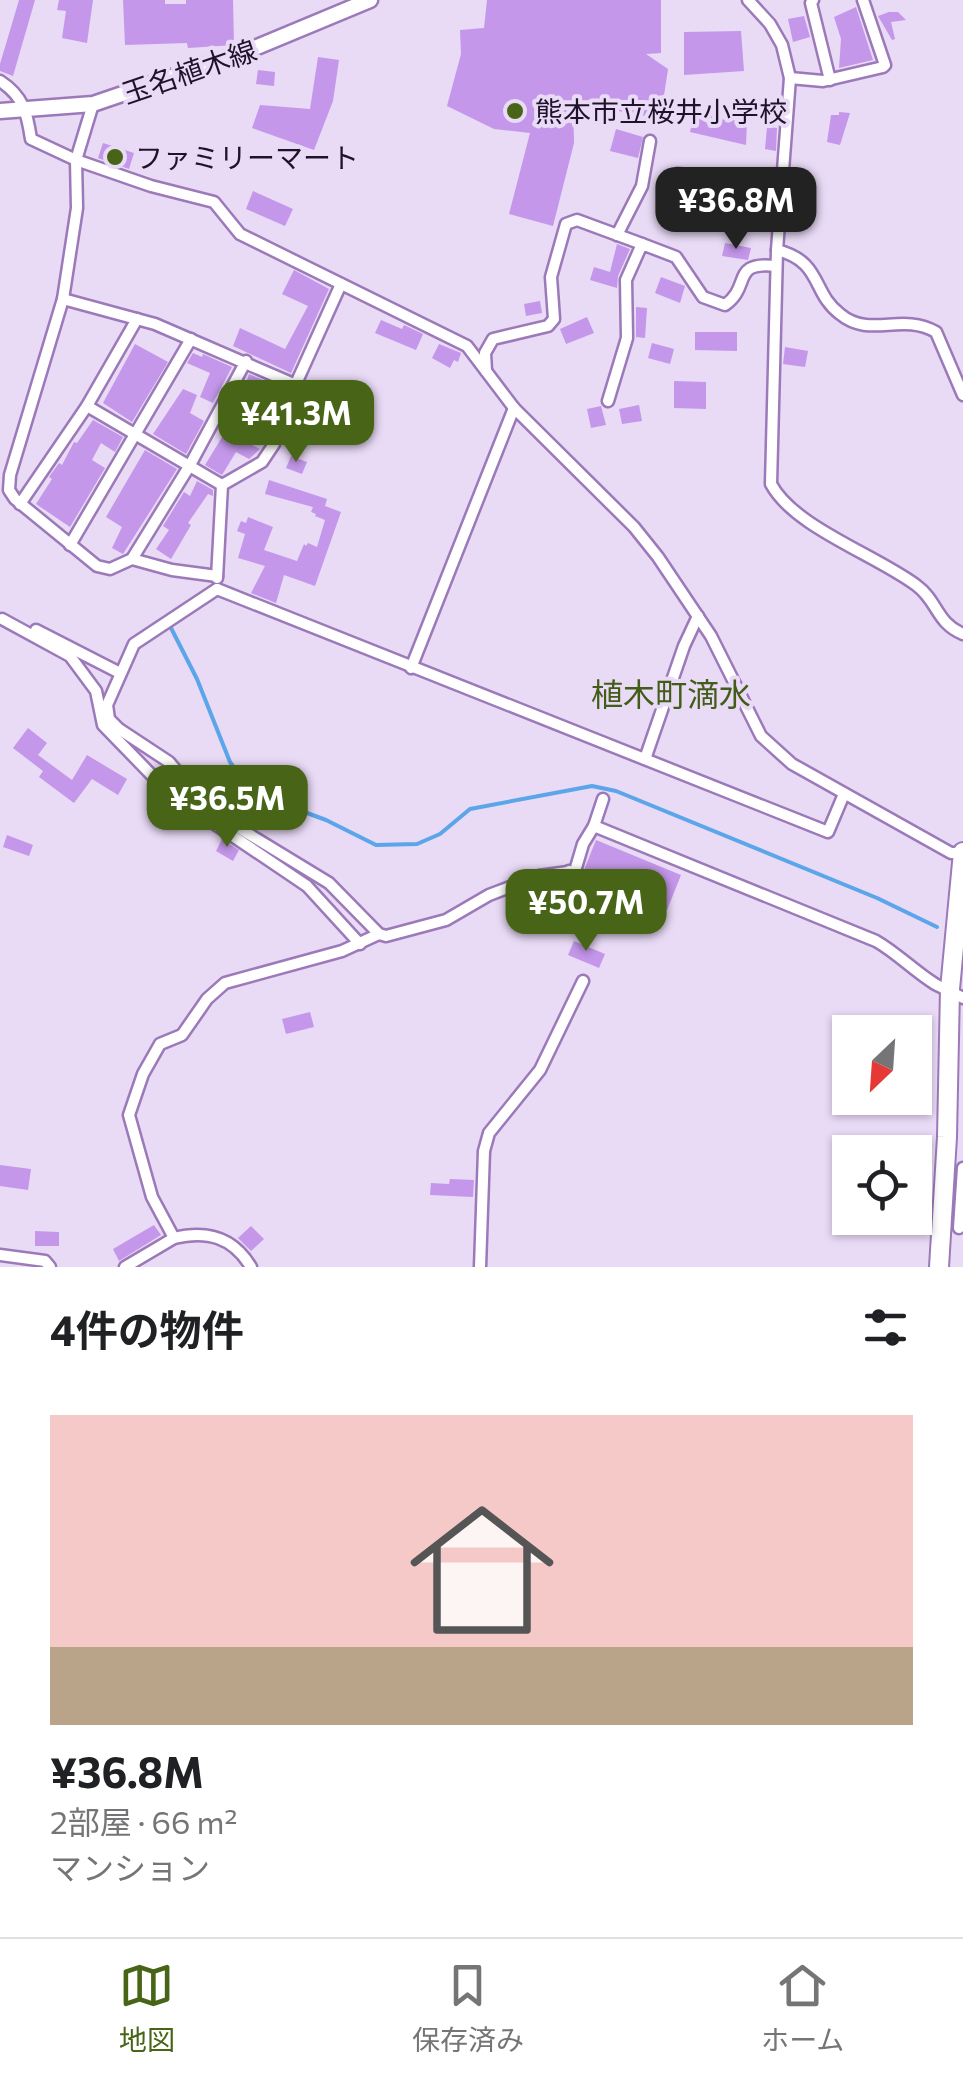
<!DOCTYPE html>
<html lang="ja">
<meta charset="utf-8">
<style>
:root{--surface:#fff;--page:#f2f2f2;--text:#202124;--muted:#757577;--line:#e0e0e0;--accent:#476417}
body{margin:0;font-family:Commissioner,"Noto Sans JP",sans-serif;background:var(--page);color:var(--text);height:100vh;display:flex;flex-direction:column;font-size:38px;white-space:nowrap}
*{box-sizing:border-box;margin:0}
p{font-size:32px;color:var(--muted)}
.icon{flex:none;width:55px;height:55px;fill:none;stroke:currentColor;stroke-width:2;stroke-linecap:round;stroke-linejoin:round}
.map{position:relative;height:1267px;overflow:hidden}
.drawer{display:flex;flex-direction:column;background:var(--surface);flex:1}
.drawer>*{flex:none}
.needle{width:65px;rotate:205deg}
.controls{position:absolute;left:832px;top:1015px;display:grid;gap:20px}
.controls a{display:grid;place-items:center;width:100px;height:100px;border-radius:0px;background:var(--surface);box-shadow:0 2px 8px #0004;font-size:50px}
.price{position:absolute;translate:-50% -85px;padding:0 22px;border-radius:20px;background:var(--accent);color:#fff;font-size:32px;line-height:65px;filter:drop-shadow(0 2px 5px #0008)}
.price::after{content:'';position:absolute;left:50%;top:60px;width:30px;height:22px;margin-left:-15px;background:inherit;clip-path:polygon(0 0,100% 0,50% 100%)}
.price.selected{background:#222;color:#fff}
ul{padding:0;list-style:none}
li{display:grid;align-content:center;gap:20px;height:530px;padding:0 50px}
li+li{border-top:2px solid var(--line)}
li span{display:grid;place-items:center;height:310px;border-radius:0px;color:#555}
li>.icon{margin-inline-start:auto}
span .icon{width:180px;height:180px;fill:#fffc;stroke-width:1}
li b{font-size:42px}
h2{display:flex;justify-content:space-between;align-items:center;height:120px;padding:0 50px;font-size:42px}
.tab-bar{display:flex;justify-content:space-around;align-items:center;height:140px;border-top:2px solid var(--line);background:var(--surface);font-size:28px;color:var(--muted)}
.tab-bar a{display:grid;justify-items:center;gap:5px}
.tab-bar .selected{color:var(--accent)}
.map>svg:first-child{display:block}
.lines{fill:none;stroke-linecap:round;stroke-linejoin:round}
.stream{stroke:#5ba5e9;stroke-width:4}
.building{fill:#c497ea}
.street-casing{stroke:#9c79b9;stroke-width:15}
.secondary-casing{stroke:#9c79b9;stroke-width:19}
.highway-casing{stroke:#9c79b9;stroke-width:22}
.street{stroke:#fff;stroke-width:10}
.secondary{stroke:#fff;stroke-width:14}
.highway{stroke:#fff;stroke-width:18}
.poi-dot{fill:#476417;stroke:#e9daf6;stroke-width:4}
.labels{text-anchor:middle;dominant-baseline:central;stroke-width:8;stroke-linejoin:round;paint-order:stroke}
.street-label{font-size:28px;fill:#20122b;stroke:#e9daf6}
.poi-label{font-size:28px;fill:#20122b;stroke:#e9daf6;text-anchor:start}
.quarter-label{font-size:32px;fill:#425d18;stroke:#e9daf6}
</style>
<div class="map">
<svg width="963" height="1267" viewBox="0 0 963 1267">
<rect width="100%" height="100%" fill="#e9daf6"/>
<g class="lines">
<!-- stream -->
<polyline class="stream" points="169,624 197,679 230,762 247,785 261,796 326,820 376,845 417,844 440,834 470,809 592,786 616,791 877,898 937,927"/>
</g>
<!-- building -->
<g class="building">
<polygon points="19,0 35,0 13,76 0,71 0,64"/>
<polygon points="59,0 93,0 87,43 62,38 66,11 57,10"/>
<polygon points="123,0 165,0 165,4 186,4 186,0 233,0 234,45 188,48 187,43 125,45"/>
<polygon points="487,0 661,0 661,53 646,54 668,69 663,102 644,116 573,102 574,143 553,226 509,214 530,133 494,129 447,106 461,54 460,30 484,28"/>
<polygon points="856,7 873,60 839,68 841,39 834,17"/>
<polygon points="889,12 898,12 906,20 891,22 895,39 892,40 878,16"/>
<polygon points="804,16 810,37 793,42 788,19"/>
<polygon points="741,31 744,71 684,75 684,32"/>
<polygon points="318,57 339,60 333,101 314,150 252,128 260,105 310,109"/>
<polygon points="258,70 275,72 274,86 256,84"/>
<polygon points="695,110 731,122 731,119 747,122 746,145 690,132"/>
<polygon points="839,112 850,113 840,145 827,142 831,115 839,115"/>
<polygon points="767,127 777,128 776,151 765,149"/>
<polygon points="616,129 643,137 638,158 610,151"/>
<polygon points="103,143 134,153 129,169 98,158"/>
<polygon points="676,166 709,170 707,185 675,181"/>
<polygon points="745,188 773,188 769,214 746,214 742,208"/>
<polygon points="253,191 293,209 285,226 246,209"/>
<polygon points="725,243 751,248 748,260 722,256"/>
<polygon points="617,244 630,249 618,276 617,288 590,280 594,267 610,272"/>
<polygon points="294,270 329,289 291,373 233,346 240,328 285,349 308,306 282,294"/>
<polygon points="661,277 685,286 680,303 655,293"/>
<polygon points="540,301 542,313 526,316 524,304"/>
<polygon points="636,307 647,308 645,338 636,337"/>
<polygon points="587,317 594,333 566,344 560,329"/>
<polygon points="381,320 402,329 404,325 423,334 416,350 375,333"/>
<polygon points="695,332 737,332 737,351 695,350"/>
<polygon points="652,343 674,349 670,364 648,358"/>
<polygon points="135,344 168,362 132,422 103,403"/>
<polygon points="439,344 461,353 458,362 454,360 450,368 432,358"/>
<polygon points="785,347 808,351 805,367 783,364"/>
<polygon points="193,353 202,357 203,354 232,367 213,403 200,397 210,373 187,363"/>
<polygon points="249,374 270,383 241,439 260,449 249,459 236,452 222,475 205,465 235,416"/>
<polygon points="674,381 706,382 706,409 674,408"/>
<polygon points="183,389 197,395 190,413 204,421 186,454 153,434"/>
<polygon points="639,405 642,421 622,424 619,409"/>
<polygon points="601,406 606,425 591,428 587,409"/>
<polygon points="93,420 123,437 115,452 101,443 92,460 105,468 70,527 36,504 52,479 49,477 59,463 62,465 74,442 77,443"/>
<polygon points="145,450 177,469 123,554 112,548 122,527 106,517"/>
<polygon points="291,456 307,462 302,474 286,468"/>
<polygon points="269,480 327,499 325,506 341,512 315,586 284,575 276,603 251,593 265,566 238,558 245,534 237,531 241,521 246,523 248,517 273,527 264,550 297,561 304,544 306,546 308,543 317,547 325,520 315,516 316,514 311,512 313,507 265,494"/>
<polygon points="197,481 213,490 213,496 208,494 188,523 191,525 171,559 156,549 169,530 163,526 184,492 190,496"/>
<polygon points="28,728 47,743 38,755 72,780 87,755 127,779 118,795 92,779 74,803 39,777 43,771 13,748"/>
<polygon points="7,835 33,845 29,856 3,847"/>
<polygon points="222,839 239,850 233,861 216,851"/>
<polygon points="596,840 681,875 667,910 582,875"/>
<polygon points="574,941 605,954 599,968 568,955"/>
<polygon points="310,1012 314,1027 286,1034 282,1019"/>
<polygon points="0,1165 31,1169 28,1190 0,1186"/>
<polygon points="450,1179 474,1180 473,1197 430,1195 431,1183 449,1184"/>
<polygon points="154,1225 161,1235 119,1261 113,1249"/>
<polygon points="251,1226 264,1239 251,1251 238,1238"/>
<polygon points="35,1231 59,1232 59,1246 35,1246"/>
</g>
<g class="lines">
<!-- street casing -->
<g class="street-casing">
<g id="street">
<path d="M748,0L770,24L782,45L790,78L777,250L771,484C794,527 874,554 916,585C938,601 936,623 963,634"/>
<polyline points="813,0 811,3 830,80"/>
<polyline points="790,78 823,81 883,67 885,65 863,0"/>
<path d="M0,81C23,96 27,112 31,139L76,160L151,186L214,202L240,234L467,346L514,408L634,527L658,557L711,636L761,736L792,764L951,853H963"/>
<polyline points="93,104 76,160 77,208 63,299 10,475 9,490 15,499 97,566 110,569 132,559 172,570 217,576"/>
<polyline points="617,235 642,186 650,141"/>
<path d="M777,250C823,262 811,292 840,314C870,339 901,312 936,332L963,395"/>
<polyline points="63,299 155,324 296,385"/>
<polyline points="486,371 485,353 493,339 548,326 554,319 551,277 566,224 577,220 642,244"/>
<path d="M608,401L627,338L626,280L642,244L676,257L703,297L725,305C752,286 730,261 776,266"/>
<polyline points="87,406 222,485"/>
<polyline points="20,504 87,406 137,319"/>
<polyline points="70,545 191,339"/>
<polyline points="132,559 190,465 246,361"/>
<polyline points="217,578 222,485 262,462 274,444 280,419 341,284"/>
<path d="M217,589L134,644L107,705L109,719L119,729L169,762L211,811L329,883L379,934L386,936L446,920L489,895L539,876L575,871L583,844L594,826L876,941C897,953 914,971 935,984C944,989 954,993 963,998"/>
<polyline points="217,589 828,832 844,794"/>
<polyline points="2,619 70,656 96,691 103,725 169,793 307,886 360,944"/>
<polyline points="36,630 120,673"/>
<polyline points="411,668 514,408"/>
<polyline points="645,759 684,646 698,616"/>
<polyline points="594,826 603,799"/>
<polyline points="562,897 569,871"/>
<polyline points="959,1228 963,1168"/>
<polyline points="0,1255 45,1261 50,1267"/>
<polyline points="125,1267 174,1238"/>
<path d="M251,1267C233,1237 207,1230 174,1238L152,1197L129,1115L143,1074L160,1044L182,1035L207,999L225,983L342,951L379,934"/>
<polyline points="480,1267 484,1151 489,1133 540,1070 583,981"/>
</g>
</g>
<!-- secondary casing -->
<g class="secondary-casing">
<polyline id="secondary" points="0,111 93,104 245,52 370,0"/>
</g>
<!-- highway casing -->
<g class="highway-casing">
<polyline id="highway" points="939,1267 947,1137 950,989 963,852"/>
</g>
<!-- street -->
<use href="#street" class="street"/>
<!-- secondary -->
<use href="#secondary" class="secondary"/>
<!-- highway -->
<use href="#highway" class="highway"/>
</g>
<!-- markers -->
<g class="poi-dot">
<circle cx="515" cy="111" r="10"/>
<circle cx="115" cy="157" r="10"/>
</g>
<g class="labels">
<!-- street labels -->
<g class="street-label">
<text transform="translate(189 71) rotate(-19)">玉名植木線</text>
</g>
<!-- poi labels -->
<g class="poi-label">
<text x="535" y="111">熊本市立桜井小学校</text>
<text x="135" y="157">ファミリーマート</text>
</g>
<!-- quarter labels -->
<g class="quarter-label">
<text x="671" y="693">植木町滴水</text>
</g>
</g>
</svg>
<div class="controls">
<a><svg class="needle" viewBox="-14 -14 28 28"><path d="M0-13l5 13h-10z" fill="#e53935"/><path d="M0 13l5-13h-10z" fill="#757577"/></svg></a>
<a><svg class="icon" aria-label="locate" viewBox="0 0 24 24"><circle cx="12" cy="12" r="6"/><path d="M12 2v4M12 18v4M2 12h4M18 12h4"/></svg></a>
</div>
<b class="price selected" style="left:736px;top:252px">¥36.8M</b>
<b class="price" style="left:296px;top:465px">¥41.3M</b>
<b class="price" style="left:227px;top:850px">¥36.5M</b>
<b class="price" style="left:586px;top:954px">¥50.7M</b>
</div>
<section class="drawer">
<h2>4件の物件<svg class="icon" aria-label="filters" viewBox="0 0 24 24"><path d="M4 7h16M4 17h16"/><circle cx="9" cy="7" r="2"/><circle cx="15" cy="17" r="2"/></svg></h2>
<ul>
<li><span style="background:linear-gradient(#f6c9c9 75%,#b9a48a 0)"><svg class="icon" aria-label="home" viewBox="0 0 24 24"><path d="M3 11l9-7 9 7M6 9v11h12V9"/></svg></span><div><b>¥36.8M</b><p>2部屋 · 66 m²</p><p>マンション</p></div></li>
</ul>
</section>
<nav class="tab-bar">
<a class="selected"><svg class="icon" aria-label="map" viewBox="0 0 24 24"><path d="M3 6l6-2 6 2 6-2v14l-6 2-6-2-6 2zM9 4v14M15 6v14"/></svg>地図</a>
<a><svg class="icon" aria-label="saved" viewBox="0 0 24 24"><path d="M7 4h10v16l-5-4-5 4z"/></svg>保存済み</a>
<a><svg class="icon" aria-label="home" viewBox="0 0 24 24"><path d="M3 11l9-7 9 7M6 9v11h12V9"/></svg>ホーム</a>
</nav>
